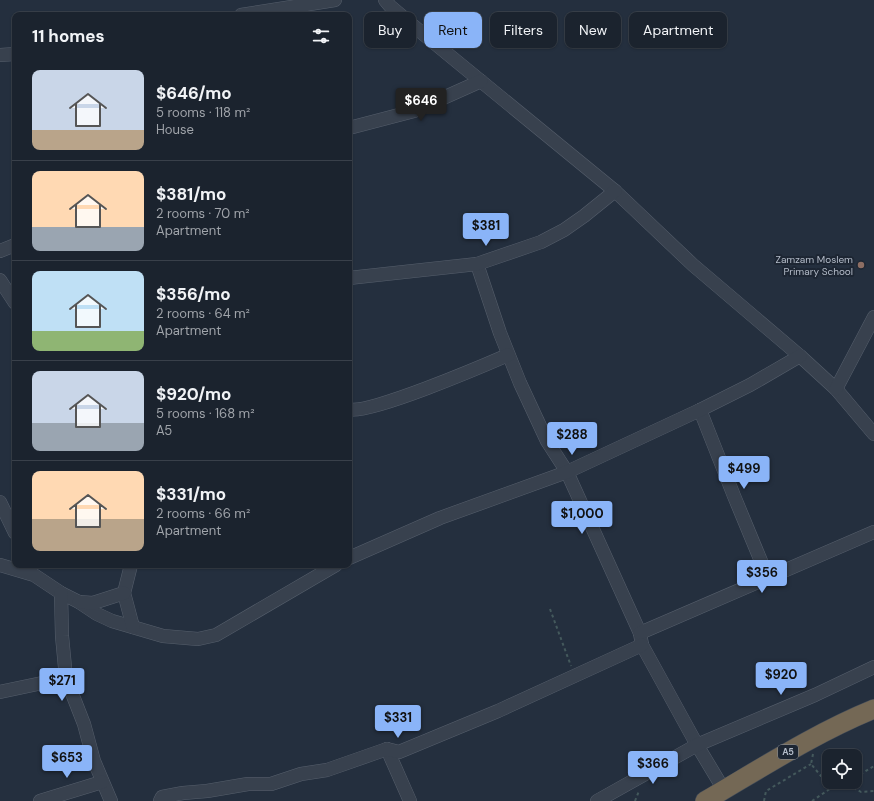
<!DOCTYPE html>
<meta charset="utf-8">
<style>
:root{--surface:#1b232e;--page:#282f3a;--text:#f1f3f6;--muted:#a0a4aa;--line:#39404a;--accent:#8ab4f8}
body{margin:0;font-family:"DM Sans",sans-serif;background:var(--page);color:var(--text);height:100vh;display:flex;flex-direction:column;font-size:15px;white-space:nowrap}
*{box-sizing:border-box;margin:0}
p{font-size:13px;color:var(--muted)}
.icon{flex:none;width:22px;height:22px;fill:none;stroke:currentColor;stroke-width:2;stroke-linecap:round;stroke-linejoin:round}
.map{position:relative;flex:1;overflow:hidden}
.sheet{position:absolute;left:12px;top:12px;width:340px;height:556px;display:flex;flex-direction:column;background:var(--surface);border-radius:8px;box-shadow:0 1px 3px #0004,0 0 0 1px var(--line)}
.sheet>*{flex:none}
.top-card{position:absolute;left:364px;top:12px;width:380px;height:36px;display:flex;gap:8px}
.buttons{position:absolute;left:822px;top:749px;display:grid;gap:8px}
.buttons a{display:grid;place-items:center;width:40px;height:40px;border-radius:8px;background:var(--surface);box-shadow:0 1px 3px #0004,0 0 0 1px var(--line);font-size:20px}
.price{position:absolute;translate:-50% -34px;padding:0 9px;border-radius:4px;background:var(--accent);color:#111;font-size:13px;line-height:26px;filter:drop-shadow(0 1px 2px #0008)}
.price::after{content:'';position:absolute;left:50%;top:24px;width:12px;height:9px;margin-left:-6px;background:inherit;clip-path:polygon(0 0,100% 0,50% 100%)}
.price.active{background:#222;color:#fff}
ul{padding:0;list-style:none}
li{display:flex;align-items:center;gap:12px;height:100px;padding:0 20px}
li+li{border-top:1px solid var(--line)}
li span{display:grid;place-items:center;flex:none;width:112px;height:80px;border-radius:8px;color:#555}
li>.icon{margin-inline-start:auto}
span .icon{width:48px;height:48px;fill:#fffc;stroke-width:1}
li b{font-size:17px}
h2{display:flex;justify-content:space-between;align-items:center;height:48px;padding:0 20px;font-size:17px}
.pill{padding:0 14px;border-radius:8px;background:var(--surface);box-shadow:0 1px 3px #0004,0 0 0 1px var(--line);font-size:14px;line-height:36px}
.pill.active{background:var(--accent);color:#111}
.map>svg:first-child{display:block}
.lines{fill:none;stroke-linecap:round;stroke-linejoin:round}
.minor-casing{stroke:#565f6c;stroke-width:14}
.highway-casing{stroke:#434c59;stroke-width:20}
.path{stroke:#44595c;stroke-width:2;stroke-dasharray:3 3;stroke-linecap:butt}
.minor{stroke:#38414e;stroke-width:13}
.highway{stroke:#746855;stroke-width:19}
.education-dot{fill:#8d6e63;stroke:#1d2633;stroke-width:1.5}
.labels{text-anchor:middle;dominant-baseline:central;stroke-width:4;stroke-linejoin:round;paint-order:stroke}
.shield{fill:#1d2633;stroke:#878f9c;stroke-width:1}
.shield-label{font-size:9px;font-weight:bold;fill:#b4bcc9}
.poi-label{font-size:10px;fill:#b4bcc9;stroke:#1d2633;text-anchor:end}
</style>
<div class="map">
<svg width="874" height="801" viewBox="0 0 874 801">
<rect width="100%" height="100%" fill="#242f3e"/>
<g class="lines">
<!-- minor casing -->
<g class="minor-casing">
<g id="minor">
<polyline points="385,0 390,6 416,28 615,191 693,265 800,356 836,389 874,434"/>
<polyline points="241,15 335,0"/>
<polyline points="0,55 15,54"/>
<polyline points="349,128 414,111 481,81"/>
<polyline points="0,251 15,245"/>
<polyline points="477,264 500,333 520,383 547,441 567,472 640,633 642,645 697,745 724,790"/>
<polyline points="349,278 477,264 541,242 564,230 584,216 615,191"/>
<polyline points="0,280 15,303"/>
<polyline points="836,389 874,317"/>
<path d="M349,409C366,416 485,365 508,355"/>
<polyline points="700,410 734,496 768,578"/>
<polyline points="0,502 15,533"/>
<polyline points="349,558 440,518 567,472 700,410 750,385 800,356"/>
<polyline points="0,565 34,575 61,593 79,602 97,614 112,621 163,636 198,639 216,635 336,565"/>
<polyline points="131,565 124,593 133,627"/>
<polyline points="61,593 62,636 66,678 84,724 94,761 111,801"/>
<polyline points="79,602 93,603 124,593"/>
<polyline points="640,633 874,532"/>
<polyline points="0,692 66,678"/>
<polyline points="387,749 410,801"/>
<polyline points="40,801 102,782"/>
<polyline points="160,801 162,797 183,793 207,791 248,784 271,784 301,774 327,770 387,749 399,752 498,711 642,645"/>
<polyline points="597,801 697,745 815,695 874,667"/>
</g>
</g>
<!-- highway casing -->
<g class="highway-casing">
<path id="highway" d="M705,801C760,769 815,733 874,709"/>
</g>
<!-- path -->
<g class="path">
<polyline points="550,609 571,666"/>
<polyline points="813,754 811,764 821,776 829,778"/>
<polyline points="855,777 861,774 874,766"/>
<polyline points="843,782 861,792 874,791"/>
<polyline points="635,801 639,791"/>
<polyline points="764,801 766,791 811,764"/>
<polyline points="812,801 840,782"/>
</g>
<!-- minor -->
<use href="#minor" class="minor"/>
<!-- highway -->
<use href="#highway" class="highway"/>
</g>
<!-- markers -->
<circle class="education-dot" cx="861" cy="265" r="4"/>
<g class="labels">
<!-- shield labels -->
<rect class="shield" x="778" y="745" width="20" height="14" rx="3"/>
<g class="shield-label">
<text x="788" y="752">A5</text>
</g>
<!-- poi labels -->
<g class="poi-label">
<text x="853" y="259">Zamzam Moslem<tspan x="853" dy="12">Primary School</tspan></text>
</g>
</g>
</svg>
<div class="buttons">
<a><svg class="icon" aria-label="locate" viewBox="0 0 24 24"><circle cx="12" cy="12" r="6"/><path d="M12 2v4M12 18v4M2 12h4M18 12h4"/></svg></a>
</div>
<b class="price active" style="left:421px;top:122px">$646</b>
<b class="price" style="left:486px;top:247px">$381</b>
<b class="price" style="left:572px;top:456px">$288</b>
<b class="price" style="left:744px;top:490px">$499</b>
<b class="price" style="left:582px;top:535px">$1,000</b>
<b class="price" style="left:762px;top:594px">$356</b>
<b class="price" style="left:781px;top:696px">$920</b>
<b class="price" style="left:62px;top:702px">$271</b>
<b class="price" style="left:398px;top:739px">$331</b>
<b class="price" style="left:67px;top:779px">$653</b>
<b class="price" style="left:653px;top:785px">$366</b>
<div class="top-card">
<a class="pill">Buy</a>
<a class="pill active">Rent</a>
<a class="pill">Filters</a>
<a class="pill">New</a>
<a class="pill">Apartment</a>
</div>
<section class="sheet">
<h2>11 homes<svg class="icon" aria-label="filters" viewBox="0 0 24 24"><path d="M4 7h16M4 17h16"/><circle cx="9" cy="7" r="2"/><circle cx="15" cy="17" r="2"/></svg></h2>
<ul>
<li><span style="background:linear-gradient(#c9d6e8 75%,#b9a48a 0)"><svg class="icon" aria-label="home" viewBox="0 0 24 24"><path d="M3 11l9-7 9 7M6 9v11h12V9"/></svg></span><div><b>$646/mo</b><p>5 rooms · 118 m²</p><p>House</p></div></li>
<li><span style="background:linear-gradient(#ffd9b3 70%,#9aa5b1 0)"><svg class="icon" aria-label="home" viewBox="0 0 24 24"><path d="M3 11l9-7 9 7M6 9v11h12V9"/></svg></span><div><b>$381/mo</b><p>2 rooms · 70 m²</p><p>Apartment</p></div></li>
<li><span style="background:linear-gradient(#bfe0f5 75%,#8fb573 0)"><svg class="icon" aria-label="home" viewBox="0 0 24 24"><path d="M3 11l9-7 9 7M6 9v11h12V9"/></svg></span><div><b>$356/mo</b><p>2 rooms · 64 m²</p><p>Apartment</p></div></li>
<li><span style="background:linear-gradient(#c9d6e8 65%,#9aa5b1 0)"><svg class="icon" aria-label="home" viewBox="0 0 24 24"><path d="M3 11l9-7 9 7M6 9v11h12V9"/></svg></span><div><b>$920/mo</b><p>5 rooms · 168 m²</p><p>A5</p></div></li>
<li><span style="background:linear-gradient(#ffd9b3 60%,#b9a48a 0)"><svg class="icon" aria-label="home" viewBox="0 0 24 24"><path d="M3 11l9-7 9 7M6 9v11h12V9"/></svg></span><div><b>$331/mo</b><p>2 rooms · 66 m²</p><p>Apartment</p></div></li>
</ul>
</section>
</div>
